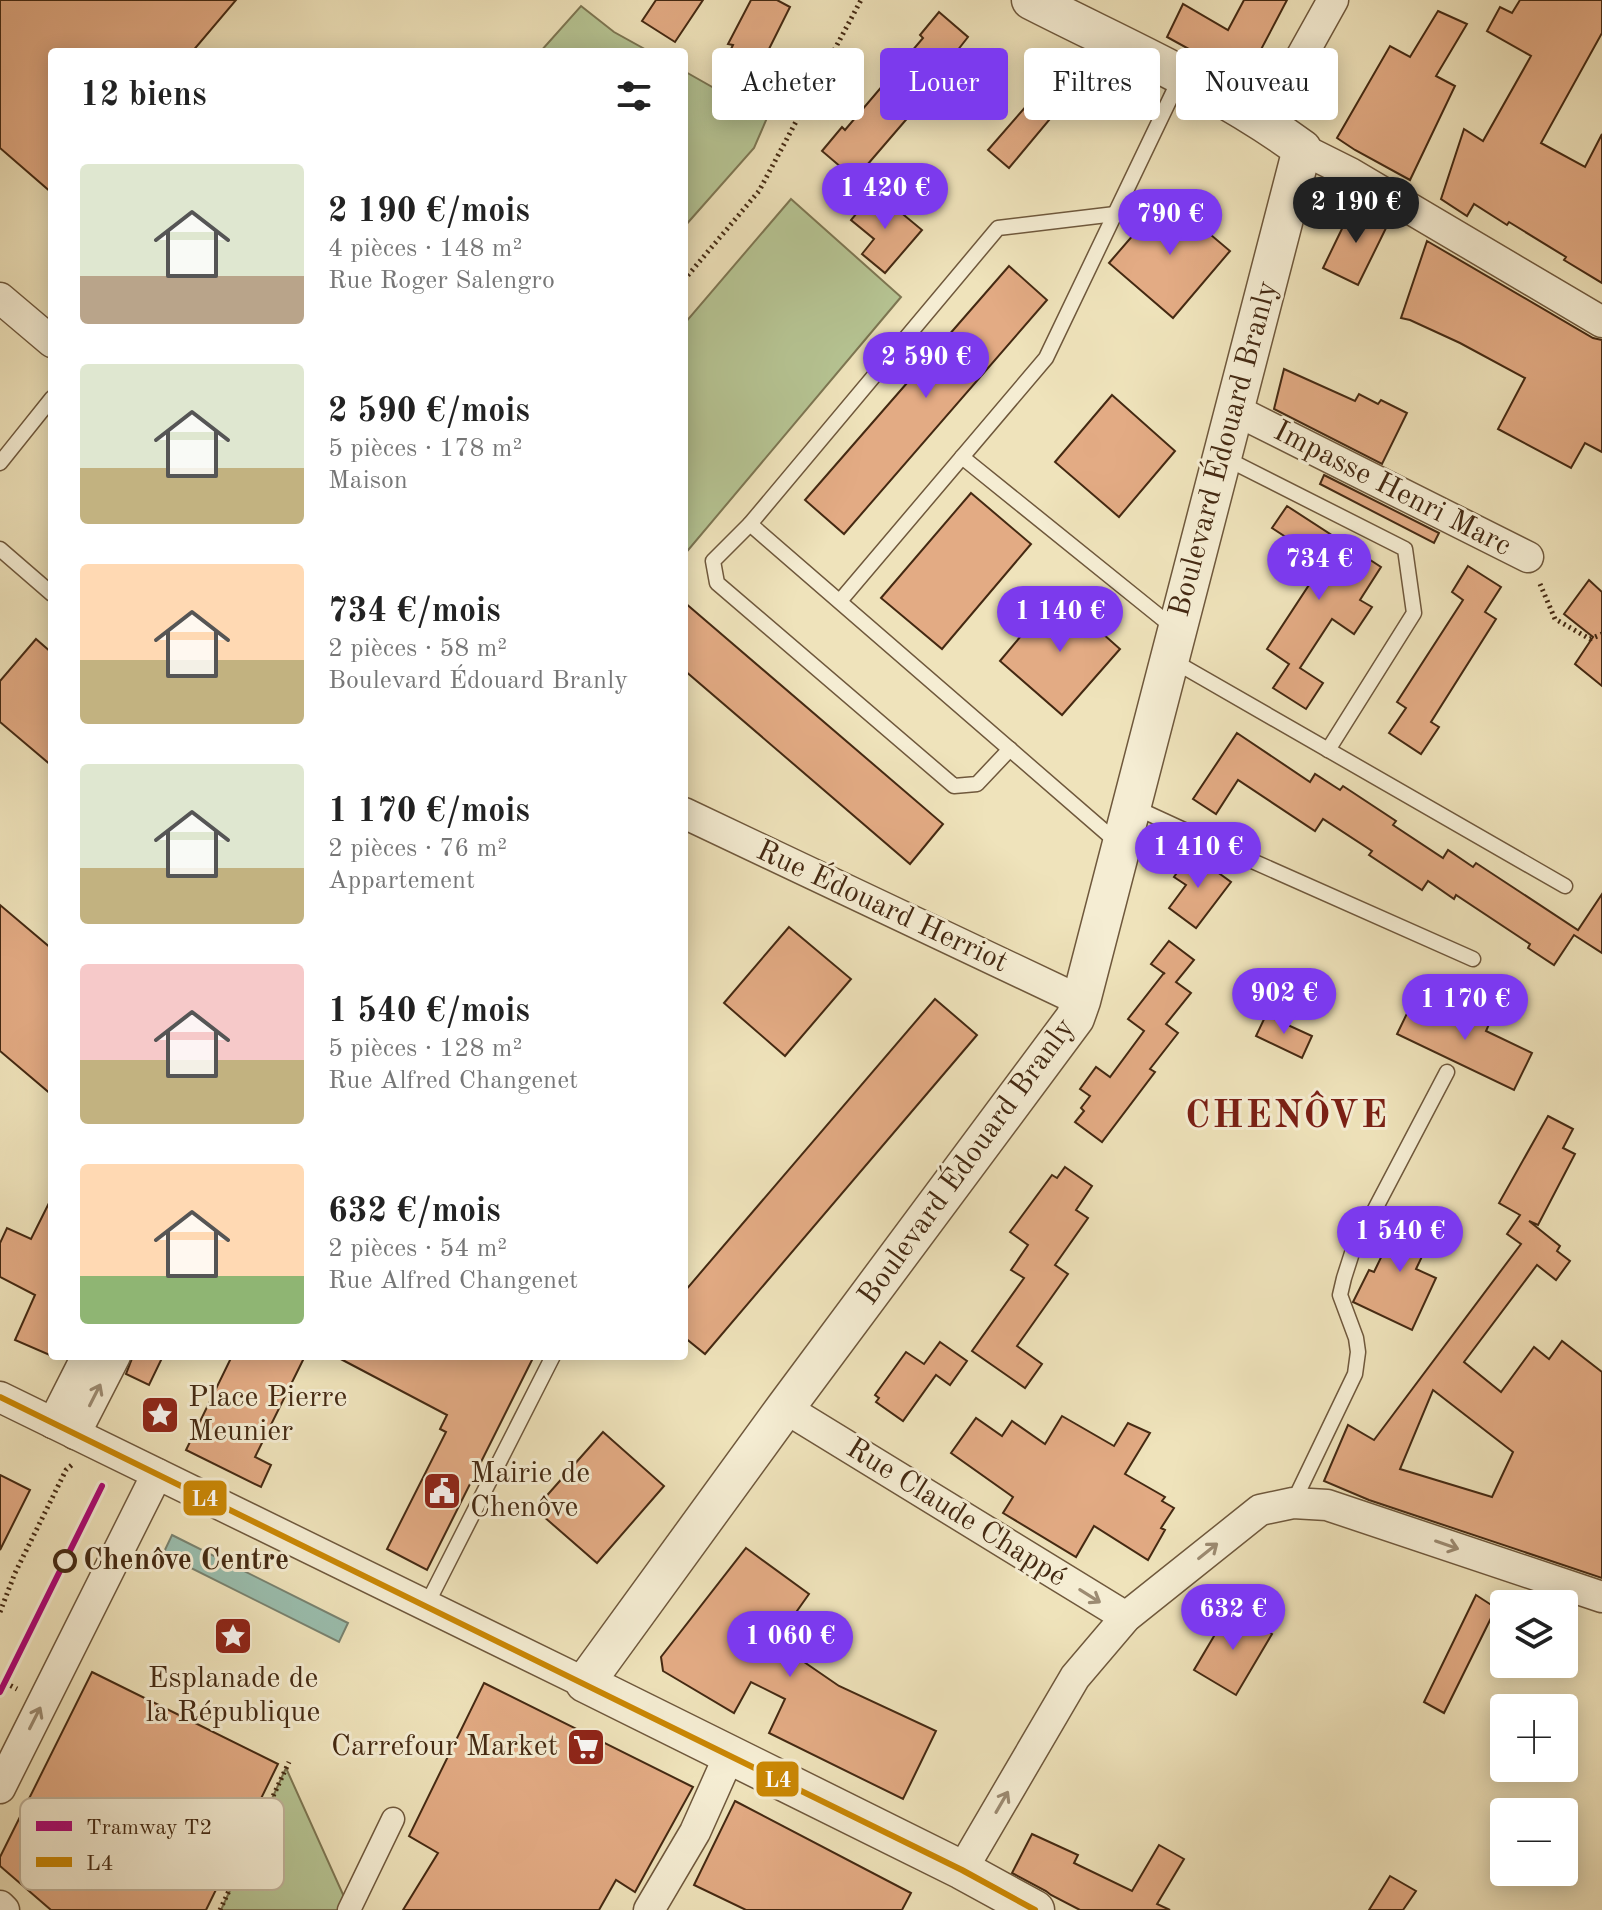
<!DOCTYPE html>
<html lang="fr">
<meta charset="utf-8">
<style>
:root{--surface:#fff;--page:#f2f2f2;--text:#222;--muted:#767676;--accent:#7c3aed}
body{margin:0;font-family:"Old Standard TT",serif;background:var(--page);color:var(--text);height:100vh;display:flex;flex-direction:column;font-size:30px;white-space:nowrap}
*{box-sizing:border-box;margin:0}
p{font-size:26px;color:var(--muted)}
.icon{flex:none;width:44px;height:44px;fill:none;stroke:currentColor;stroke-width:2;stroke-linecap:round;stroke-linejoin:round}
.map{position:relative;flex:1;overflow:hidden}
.sheet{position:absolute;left:48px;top:48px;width:640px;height:1312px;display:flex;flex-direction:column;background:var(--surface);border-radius:8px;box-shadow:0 4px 20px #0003}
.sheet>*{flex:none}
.hud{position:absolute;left:712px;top:48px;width:760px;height:72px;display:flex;gap:16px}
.controls{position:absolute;left:1490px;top:1590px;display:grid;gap:16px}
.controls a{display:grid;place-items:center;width:88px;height:88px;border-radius:8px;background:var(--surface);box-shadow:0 4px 20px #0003;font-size:40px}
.price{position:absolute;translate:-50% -68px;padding:0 18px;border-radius:28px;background:var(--accent);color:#fff;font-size:26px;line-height:52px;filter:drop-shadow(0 2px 4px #0008)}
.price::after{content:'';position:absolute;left:50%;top:48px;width:24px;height:18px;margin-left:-12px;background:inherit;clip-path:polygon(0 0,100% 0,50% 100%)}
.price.on{background:#222;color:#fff}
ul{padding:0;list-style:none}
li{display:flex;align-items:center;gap:24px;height:200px;padding:0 32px}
li span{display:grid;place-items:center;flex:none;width:224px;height:160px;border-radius:8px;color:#555}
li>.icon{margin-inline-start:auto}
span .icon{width:96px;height:96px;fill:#fffc;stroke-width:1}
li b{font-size:34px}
h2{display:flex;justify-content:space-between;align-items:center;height:96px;padding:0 32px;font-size:34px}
.chip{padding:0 28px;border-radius:8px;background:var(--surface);box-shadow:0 4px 20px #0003;font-size:28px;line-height:72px}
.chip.on{background:var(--accent);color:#fff}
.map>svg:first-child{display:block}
.green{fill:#b6c493;stroke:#7d7652;stroke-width:2}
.water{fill:#9abeae;stroke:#788270;stroke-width:2}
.building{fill:#e3ab84;stroke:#442912;stroke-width:2;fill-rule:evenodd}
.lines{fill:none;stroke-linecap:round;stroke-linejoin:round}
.service-casing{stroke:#6f583c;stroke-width:17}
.pedestrian-casing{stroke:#6f583c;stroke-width:25}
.minor-casing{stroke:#6f583c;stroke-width:33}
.tertiary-casing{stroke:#6f583c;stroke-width:41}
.path{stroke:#442912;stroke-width:5;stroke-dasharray:2 4;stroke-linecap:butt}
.service{stroke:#f5edd3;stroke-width:14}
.pedestrian{stroke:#f5edd3;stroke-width:22}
.minor{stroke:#f5edd3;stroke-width:30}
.tertiary{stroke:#f5edd3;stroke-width:38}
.bus-1-casing{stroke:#f5edd3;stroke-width:12}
.bus-1{stroke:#ca8704;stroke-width:6}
.tram-1-casing{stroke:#f5edd3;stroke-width:12}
.tram-1{stroke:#ab0672;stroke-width:6}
.oneway{stroke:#9c8b72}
.stop-dot{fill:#f5edd3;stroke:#442912;stroke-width:4}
.labels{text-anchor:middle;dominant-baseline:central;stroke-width:6;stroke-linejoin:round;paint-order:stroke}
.street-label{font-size:30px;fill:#442912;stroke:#f5edd3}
.poi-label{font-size:30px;fill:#442912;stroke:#f5edd3;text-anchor:start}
.stop-label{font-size:30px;font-weight:bold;fill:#442912;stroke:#f5edd3;text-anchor:start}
.district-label{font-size:38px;font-weight:bold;letter-spacing:2px;fill:#7a1f14;stroke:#f5edd3}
.key{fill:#f5edd3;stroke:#c0b299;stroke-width:2}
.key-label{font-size:22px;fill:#442912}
.line-badge{stroke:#f5edd3;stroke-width:3}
.badge-label{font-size:22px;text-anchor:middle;font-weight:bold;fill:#fff}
</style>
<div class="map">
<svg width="1602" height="1910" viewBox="0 0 1602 1910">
<rect width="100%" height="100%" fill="#efe3bb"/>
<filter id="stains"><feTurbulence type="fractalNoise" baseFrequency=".0025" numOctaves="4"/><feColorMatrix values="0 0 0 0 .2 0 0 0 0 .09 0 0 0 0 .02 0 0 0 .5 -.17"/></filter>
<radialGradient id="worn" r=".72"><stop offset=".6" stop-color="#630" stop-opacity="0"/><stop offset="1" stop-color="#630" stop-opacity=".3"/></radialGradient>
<!-- green -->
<g class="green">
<polygon points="581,6 614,32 650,52 540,52"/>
<polygon points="684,71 767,118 754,148 684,227"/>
<polygon points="791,199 901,297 684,555 684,324"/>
<polygon points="286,1768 350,1910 221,1910"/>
</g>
<!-- water -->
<polygon class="water" points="172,1535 348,1623 339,1642 163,1554"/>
<!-- building -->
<g class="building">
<polygon points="0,0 236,0 192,52 52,52 52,193 0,148"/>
<polygon points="656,0 703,0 675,42 642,21"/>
<polygon points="751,0 777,0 790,7 763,61 767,63 754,91 719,74 733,45 728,44"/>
<polygon points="1244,0 1287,0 1245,80 1167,37 1183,4 1228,30"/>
<polygon points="1520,0 1602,0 1602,33 1541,143 1585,167 1602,134 1602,283 1564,260 1566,257 1509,222 1507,225 1474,204 1467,216 1441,199 1464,129 1483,141 1531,56 1487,31 1500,7 1512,13"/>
<polygon points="1438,11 1467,24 1436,76 1455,86 1410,180 1355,150 1337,138 1390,46 1410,57"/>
<polygon points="939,12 968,37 950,60 954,64 855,179 822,151 842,127 845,130 923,38 920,35"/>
<polygon points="1055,73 1075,89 1009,168 988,150"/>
<polygon points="875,191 922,230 885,273 862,254 874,239 851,220"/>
<polygon points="1166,197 1230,251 1173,318 1109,263"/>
<polygon points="1352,208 1362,208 1389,222 1358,285 1323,268"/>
<polygon points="1427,241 1593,338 1602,340 1602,452 1585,443 1571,468 1498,429 1525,378 1460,343 1410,320 1401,318"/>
<polygon points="1009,266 1047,300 844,534 805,500"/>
<polygon points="1284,369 1355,401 1359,394 1378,404 1381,400 1407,413 1382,464 1274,409"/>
<polygon points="1112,395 1175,451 1119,517 1055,462"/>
<polygon points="1324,475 1439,533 1434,543 1320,484"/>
<polygon points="971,493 1031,544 942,649 881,598"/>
<polygon points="1287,506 1381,567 1360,600 1372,607 1354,634 1332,619 1300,668 1323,683 1306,709 1273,688 1289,664 1267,649 1324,562 1272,528"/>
<polygon points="1468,566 1501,587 1485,612 1496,619 1431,722 1439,727 1421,754 1389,733 1406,708 1397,702 1463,600 1452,592"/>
<polygon points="1589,580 1602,592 1602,686 1575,664 1593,637 1564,614"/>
<polygon points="1057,593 1120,649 1062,715 1000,661"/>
<polygon points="684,602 943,824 910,864 684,670"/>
<polygon points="36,639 52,653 52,766 0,722 0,681"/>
<polygon points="1237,733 1310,782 1315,774 1340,790 1343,786 1396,821 1393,825 1443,858 1448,850 1473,867 1476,863 1578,930 1602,894 1602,953 1574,935 1554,965 1528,948 1530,944 1456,895 1454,899 1428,881 1422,890 1369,855 1372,851 1323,819 1315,831 1238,780 1216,814 1193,799"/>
<polygon points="1191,853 1231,882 1196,928 1169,908 1186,885 1174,877"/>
<polygon points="0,905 52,949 52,1095 0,1051"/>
<polygon points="789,927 851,979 785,1056 724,1003"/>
<polygon points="1169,941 1194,960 1176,982 1191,993 1166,1024 1178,1033 1150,1069 1155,1072 1102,1142 1075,1122 1084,1111 1081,1108 1090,1096 1080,1089 1096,1067 1110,1077 1144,1031 1128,1019 1164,973 1165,974 1151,964"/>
<polygon points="1415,997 1461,1019 1464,1010 1490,1022 1486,1031 1532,1053 1514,1090 1397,1034"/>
<polygon points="935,999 977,1035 705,1354 684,1337 684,1292"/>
<polygon points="1266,1015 1312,1036 1302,1058 1256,1036"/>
<path d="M1548,1116L1573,1129L1563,1148L1575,1154L1538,1225L1529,1221L1560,1246L1557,1251L1570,1261L1556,1280L1537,1265L1464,1362L1501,1392L1534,1347L1549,1359L1562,1341L1602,1372V1578L1369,1500L1324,1481L1348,1425L1374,1440L1521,1244L1507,1234L1520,1215L1499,1203ZM1433,1390L1513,1452L1492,1497L1400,1469Z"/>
<polygon points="1065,1167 1092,1186 1076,1210 1088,1218 1055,1265 1068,1274 1017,1346 1042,1364 1025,1388 972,1351 1024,1278 1011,1270 1028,1245 1010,1232 1052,1175 1057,1178"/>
<polygon points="52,1197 52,1356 15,1340 35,1295 0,1277 0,1243 7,1228 31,1239"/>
<polygon points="1404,1210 1437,1225 1416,1269 1436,1278 1412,1330 1353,1302 1369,1270 1374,1272"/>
<polygon points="940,1342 967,1361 950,1385 936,1375 903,1421 876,1402 879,1398 875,1395 906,1352 924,1364"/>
<polygon points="133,1356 163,1356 149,1385 126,1374"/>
<polygon points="232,1356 305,1356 255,1457 271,1465 261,1487 186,1450"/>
<polygon points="335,1356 534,1356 427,1570 387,1549 446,1432 440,1429 447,1415"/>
<polygon points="1062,1416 1114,1446 1128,1423 1150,1433 1125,1474 1165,1497 1162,1501 1174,1508 1161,1528 1165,1530 1148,1560 1094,1526 1076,1557 1003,1513 1013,1497 951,1453 976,1418 1002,1436 1012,1421 1045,1444"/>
<polygon points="603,1432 664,1486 597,1563 535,1509"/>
<polygon points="0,1475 30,1490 0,1550"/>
<polygon points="746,1548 809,1594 775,1642 839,1686 936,1731 903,1799 769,1733 785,1699 751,1682 734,1713 663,1671 661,1657"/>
<polygon points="1476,1595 1496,1608 1444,1713 1424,1702"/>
<polygon points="1230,1609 1272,1634 1236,1695 1194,1670"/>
<polygon points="92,1672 278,1764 206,1910 51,1910 0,1866 0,1857"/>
<polygon points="484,1683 693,1787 635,1892 616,1880 599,1910 403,1910 438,1853 409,1836"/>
<polygon points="735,1801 911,1893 902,1910 746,1910 694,1885"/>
<polygon points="1032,1834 1078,1855 1074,1863 1132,1891 1159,1845 1184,1859 1157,1904 1170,1910 1080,1910 1051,1895 1046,1891 1012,1873"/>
<polygon points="1390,1876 1416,1891 1403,1910 1369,1910"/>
</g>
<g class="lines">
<!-- service casing -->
<g class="service-casing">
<g id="service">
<polyline points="1115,214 998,228 750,524 1118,843"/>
<polyline points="962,457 1174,628"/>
<polyline points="1223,457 1405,549 1414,613 1328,750"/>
<polyline points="0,463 52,398"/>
<polyline points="750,524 713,561 717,583 954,786 977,784 1010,749"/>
<polyline points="0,549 52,594"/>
<polyline points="840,601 1046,358 1181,76"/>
<polyline points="1170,659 1565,886"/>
<polyline points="1132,806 1232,852 1473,959"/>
<polyline points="1293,1503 1355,1374 1358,1352 1356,1338 1340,1295 1344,1278 1352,1253 1447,1072"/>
<polyline points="426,1606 553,1356"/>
</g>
</g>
<!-- pedestrian casing -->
<g class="pedestrian-casing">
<polyline id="pedestrian" points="349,1910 393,1819"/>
</g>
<!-- minor casing -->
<g class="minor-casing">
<g id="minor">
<polyline points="1265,122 1333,0"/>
<polyline points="1302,149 1350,173 1602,322"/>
<polyline points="0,298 52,342"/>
<polyline points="1235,410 1528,557"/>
<polyline points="684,813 1081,1001"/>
<polyline points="0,1397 585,1683"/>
<polyline points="785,1408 1126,1617"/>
<polyline points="53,1423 87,1356"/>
<polyline points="75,1434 115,1356"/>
<polyline points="0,1788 157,1474"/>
<polyline points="962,1870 1075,1677 1126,1617 1260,1510 1293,1503 1327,1505 1602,1597"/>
<polyline points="0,1906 4,1910"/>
<polyline points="649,1910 695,1832 729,1756"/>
</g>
</g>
<!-- tertiary casing -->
<g class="tertiary-casing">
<path id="tertiary" d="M1031,0C1123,47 1219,88 1302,149L1081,1001L1075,1018L785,1408L585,1683L962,1870L1035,1910"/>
</g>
<!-- path -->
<g class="path">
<polyline points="684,280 759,191 861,0"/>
<polyline points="1540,584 1555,619 1590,639 1602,634"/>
<polyline points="0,1612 15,1573 66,1470 74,1463"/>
<polyline points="0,1680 17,1689"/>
<polyline points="220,1910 289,1762"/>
</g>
<!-- service -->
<use href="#service" class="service"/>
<!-- pedestrian -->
<use href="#pedestrian" class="pedestrian"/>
<!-- minor -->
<use href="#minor" class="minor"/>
<!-- tertiary -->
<use href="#tertiary" class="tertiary"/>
<!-- bus-1 casing -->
<g class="bus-1-casing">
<polyline id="bus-1" points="0,1397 962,1870 1035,1910"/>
</g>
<!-- bus-1 -->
<use href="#bus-1" class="bus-1"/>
<!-- tram-1 casing -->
<g class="tram-1-casing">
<polyline id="tram-1" points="0,1692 102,1486"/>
</g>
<!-- tram-1 -->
<use href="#tram-1" class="tram-1"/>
</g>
<!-- one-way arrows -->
<defs><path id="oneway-shaft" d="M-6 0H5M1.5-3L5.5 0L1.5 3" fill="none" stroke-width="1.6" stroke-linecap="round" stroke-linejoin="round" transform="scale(2)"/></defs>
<g class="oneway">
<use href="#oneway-shaft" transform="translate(95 1395) rotate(-63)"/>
<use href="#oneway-shaft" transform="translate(1447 1545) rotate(19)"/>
<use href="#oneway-shaft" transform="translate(1208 1551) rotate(-39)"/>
<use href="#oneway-shaft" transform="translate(1090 1596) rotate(32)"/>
<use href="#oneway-shaft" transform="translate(35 1718) rotate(-63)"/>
<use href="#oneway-shaft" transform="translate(1002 1802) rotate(-60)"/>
</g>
<!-- icons -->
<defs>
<g id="sight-square" transform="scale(2)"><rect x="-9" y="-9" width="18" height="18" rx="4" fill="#8f2418" stroke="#f5edd3"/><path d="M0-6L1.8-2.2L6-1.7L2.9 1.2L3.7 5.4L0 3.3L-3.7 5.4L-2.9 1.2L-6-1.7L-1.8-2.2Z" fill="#fff"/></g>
<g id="civic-square" transform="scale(2)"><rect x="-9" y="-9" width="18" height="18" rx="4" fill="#8f2418" stroke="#f5edd3"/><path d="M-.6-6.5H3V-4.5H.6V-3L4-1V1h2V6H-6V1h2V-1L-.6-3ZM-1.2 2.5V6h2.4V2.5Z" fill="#fff"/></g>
<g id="supermarket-square" transform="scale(2)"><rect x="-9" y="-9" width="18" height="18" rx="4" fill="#8f2418" stroke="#f5edd3"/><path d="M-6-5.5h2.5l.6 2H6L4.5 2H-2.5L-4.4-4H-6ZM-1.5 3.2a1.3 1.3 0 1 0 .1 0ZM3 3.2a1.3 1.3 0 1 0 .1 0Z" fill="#fff"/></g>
</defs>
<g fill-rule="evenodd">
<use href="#sight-square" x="160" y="1415"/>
<use href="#civic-square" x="442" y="1491"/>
<use href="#sight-square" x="233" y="1636"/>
<use href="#supermarket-square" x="586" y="1747"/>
</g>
<!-- markers -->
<circle class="stop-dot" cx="65" cy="1561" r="10"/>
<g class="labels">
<!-- street labels -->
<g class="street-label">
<text transform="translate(1224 449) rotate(-75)">Boulevard Édouard Branly</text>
<text transform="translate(1392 489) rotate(27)">Impasse Henri Marc</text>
<text transform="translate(882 907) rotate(25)">Rue Édouard Herriot</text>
<text transform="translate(967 1162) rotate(-54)">Boulevard Édouard Branly</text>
<text transform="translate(956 1513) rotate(32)">Rue Claude Chappé</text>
</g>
<!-- poi labels -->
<g class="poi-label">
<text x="188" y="1398">Place Pierre<tspan x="188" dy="34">Meunier</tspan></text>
<text x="470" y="1474">Mairie de<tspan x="470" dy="34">Chenôve</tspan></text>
<text x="233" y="1679" text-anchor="middle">Esplanade de<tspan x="233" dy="34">la République</tspan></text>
<text x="558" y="1747" text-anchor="end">Carrefour Market</text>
</g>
<!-- stop labels -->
<g class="stop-label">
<text x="83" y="1561">Chenôve Centre</text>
</g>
<!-- district labels -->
<g class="district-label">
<text x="1287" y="1117">CHENÔVE</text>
</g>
</g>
<!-- legend -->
<rect x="20" y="1798" width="264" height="92" rx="12" class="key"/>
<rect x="36" y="1821" width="36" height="10" fill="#ab0672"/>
<rect x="36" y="1857" width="36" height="10" fill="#ca8704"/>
<g class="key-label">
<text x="86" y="1834">Tramway T2</text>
<text x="86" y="1870">L4</text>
</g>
<g class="line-badge">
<rect x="182" y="1479" width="46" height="38" rx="8" fill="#ca8704"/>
<rect x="755" y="1760" width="45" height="38" rx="8" fill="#ca8704"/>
</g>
<g class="badge-label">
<text x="205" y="1506">L4</text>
<text x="778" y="1787">L4</text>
</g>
<rect width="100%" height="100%" filter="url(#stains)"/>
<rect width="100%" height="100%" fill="url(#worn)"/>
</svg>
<div class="controls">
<a><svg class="icon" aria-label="layers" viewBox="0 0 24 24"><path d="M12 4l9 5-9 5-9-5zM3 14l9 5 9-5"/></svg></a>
<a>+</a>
<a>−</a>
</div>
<b class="price" style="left:885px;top:231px">1 420 €</b>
<b class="price on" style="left:1356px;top:245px">2 190 €</b>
<b class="price" style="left:1170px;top:257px">790 €</b>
<b class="price" style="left:926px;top:400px">2 590 €</b>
<b class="price" style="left:1319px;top:602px">734 €</b>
<b class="price" style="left:1060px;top:654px">1 140 €</b>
<b class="price" style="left:1198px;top:890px">1 410 €</b>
<b class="price" style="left:1284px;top:1036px">902 €</b>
<b class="price" style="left:1465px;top:1042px">1 170 €</b>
<b class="price" style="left:1400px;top:1274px">1 540 €</b>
<b class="price" style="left:1233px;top:1652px">632 €</b>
<b class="price" style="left:790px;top:1679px">1 060 €</b>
<div class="hud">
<a class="chip">Acheter</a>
<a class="chip on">Louer</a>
<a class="chip">Filtres</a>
<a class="chip">Nouveau</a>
</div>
<section class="sheet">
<h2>12 biens<svg class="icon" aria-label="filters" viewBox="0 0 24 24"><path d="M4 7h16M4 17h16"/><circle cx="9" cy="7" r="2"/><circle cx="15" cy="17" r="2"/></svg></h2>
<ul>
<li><span style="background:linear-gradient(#dfe7d0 70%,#b9a48a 0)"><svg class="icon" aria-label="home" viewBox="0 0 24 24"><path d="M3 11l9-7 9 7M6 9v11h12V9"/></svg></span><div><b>2 190 €/mois</b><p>4 pièces · 148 m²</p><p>Rue Roger Salengro</p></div></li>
<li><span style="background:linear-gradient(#dfe7d0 65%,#c2b280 0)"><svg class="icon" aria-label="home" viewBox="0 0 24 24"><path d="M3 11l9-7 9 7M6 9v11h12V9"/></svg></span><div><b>2 590 €/mois</b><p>5 pièces · 178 m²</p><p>Maison</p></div></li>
<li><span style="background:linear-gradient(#ffd9b3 60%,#c2b280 0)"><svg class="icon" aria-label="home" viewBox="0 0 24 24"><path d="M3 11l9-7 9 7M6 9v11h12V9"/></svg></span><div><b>734 €/mois</b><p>2 pièces · 58 m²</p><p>Boulevard Édouard Branly</p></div></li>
<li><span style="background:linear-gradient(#dfe7d0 65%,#c2b280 0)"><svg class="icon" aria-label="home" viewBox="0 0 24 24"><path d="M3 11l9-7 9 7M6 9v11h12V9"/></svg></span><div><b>1 170 €/mois</b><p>2 pièces · 76 m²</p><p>Appartement</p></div></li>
<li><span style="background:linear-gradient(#f6c9c9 60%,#c2b280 0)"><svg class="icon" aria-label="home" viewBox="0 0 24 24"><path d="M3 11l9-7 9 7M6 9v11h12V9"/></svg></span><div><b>1 540 €/mois</b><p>5 pièces · 128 m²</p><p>Rue Alfred Changenet</p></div></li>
<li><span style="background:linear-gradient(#ffd9b3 70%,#8fb573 0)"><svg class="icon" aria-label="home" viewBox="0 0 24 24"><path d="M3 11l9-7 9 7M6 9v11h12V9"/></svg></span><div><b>632 €/mois</b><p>2 pièces · 54 m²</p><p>Rue Alfred Changenet</p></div></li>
</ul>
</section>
</div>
